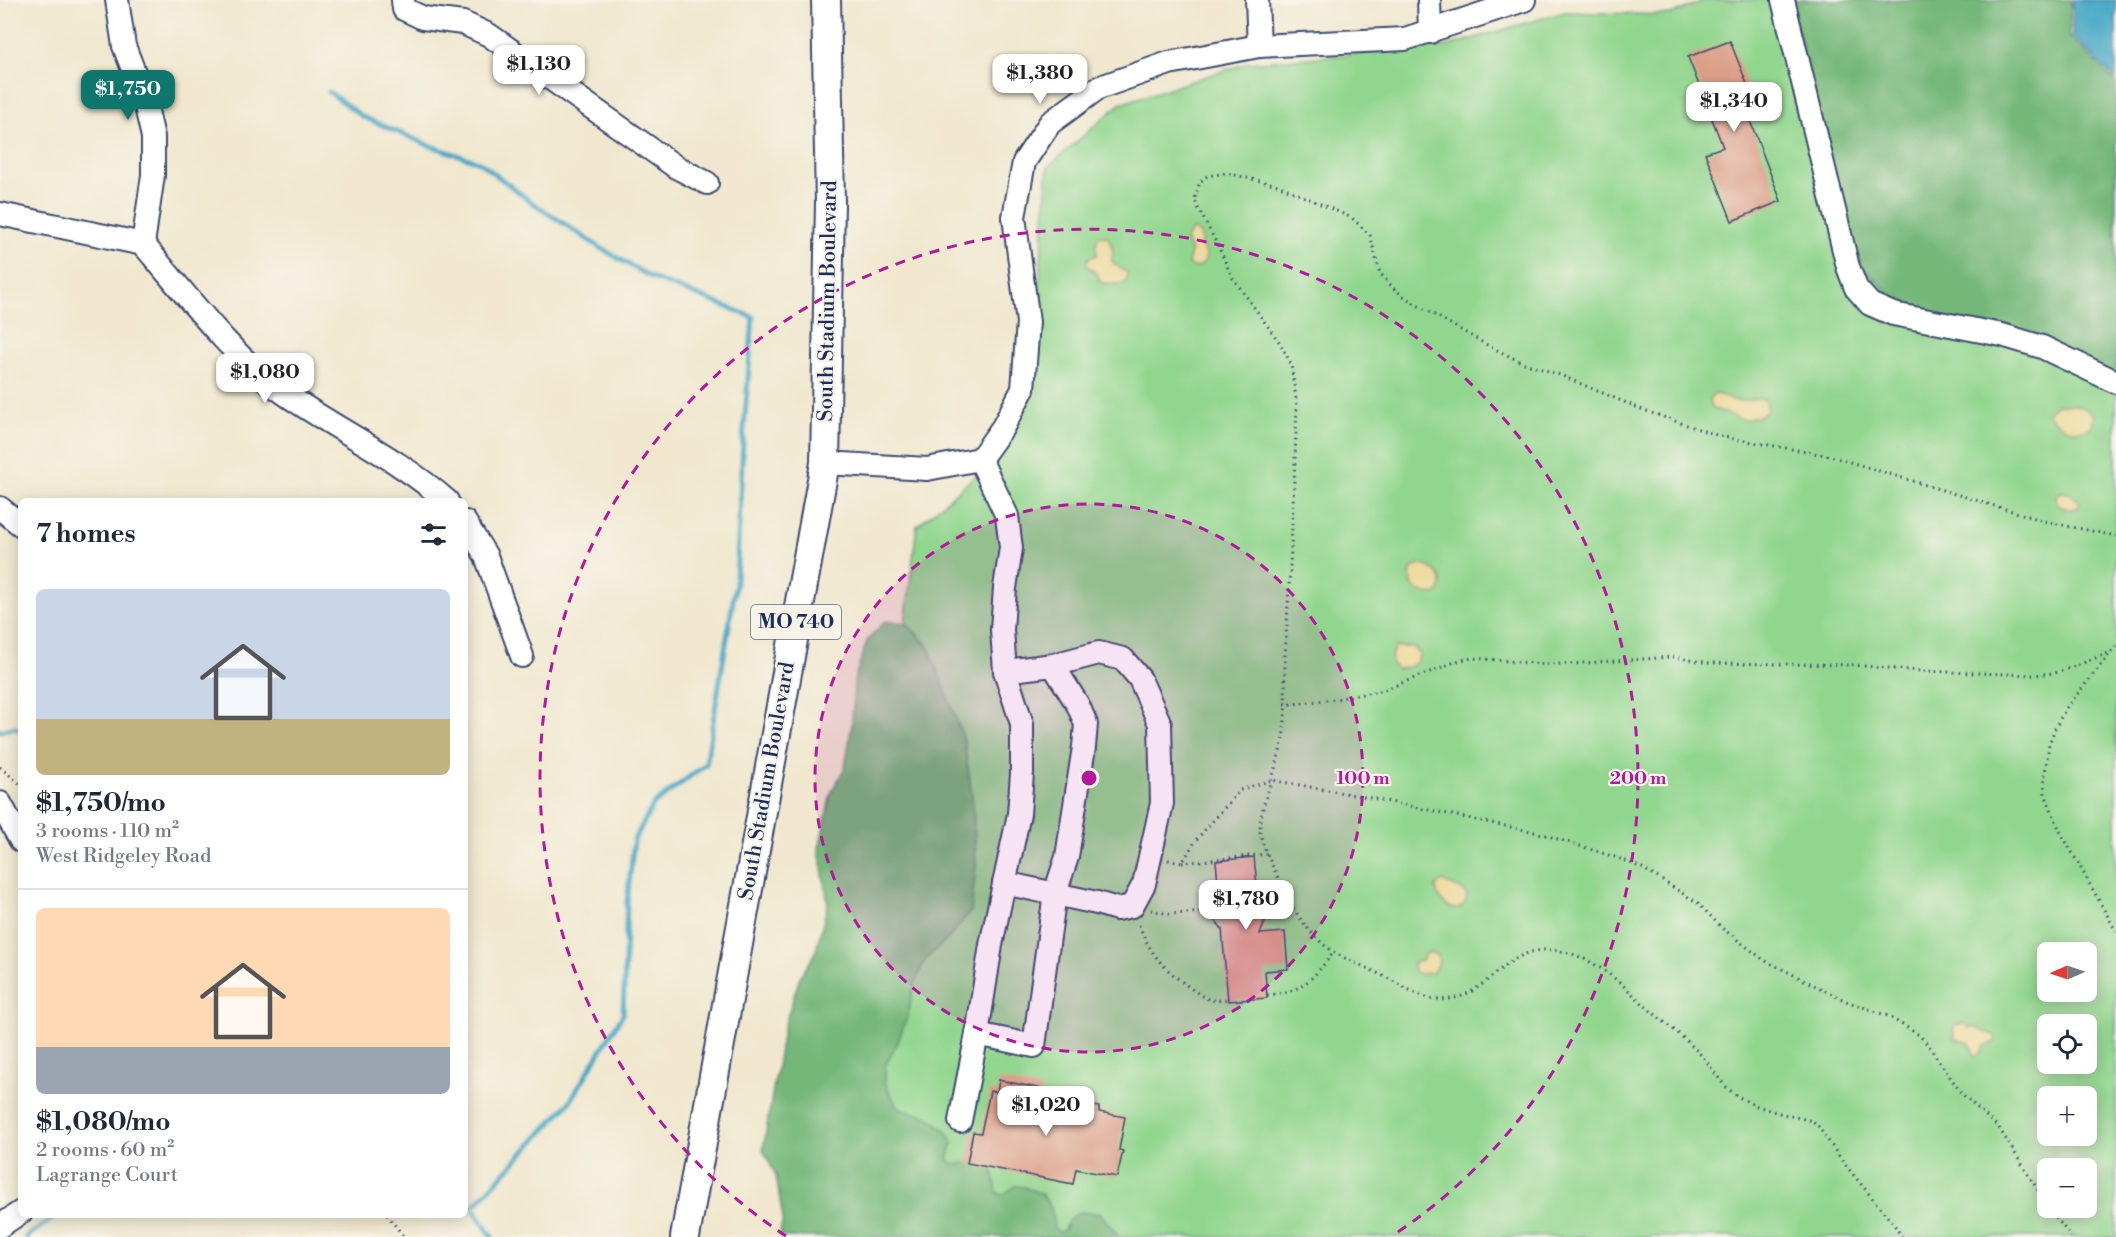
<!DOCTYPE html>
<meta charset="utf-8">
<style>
:root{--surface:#fff;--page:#f2f2f3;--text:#1f2937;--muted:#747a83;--line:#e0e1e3;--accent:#0f766e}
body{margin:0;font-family:"Libre Bodoni",serif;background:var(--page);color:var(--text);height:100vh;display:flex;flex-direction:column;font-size:22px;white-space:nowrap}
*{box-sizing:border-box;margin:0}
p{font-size:20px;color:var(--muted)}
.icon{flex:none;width:33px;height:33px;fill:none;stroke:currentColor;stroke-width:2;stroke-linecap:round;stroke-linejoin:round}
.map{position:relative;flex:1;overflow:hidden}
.details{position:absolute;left:18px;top:498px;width:450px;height:720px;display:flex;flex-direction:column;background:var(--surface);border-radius:9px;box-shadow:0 3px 15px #0003}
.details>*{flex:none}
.needle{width:39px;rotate:268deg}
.buttons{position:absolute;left:2037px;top:942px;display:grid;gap:12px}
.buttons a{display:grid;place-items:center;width:60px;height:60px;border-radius:9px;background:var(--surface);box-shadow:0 3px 15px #0003;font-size:30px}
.price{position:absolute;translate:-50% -51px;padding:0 14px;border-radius:12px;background:#fff;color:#222;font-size:20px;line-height:39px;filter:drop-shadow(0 2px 3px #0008)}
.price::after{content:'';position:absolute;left:50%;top:36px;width:18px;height:14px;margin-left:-9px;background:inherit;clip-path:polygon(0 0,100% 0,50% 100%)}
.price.active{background:var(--accent);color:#fff}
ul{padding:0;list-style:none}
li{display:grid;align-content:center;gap:12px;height:318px;padding:0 18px}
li+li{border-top:2px solid var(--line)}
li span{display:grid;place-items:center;height:186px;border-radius:9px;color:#555}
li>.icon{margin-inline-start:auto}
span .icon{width:108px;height:108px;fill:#fffc;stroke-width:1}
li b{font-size:26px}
h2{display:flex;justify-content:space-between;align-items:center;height:72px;padding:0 18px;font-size:26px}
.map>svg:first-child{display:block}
.green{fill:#91d68e;stroke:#568276;stroke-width:1.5;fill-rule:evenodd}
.forest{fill:#74b779;stroke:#48736c;stroke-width:1.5}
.sand{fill:#eeda9e;stroke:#84847e;stroke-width:1.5}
.water{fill:#48a9c7;stroke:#326c92;stroke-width:1.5}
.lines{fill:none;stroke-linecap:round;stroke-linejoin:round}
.stream{stroke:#48a9c7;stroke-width:5}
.building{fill:#db9f89}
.minor-casing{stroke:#3b4b6f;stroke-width:26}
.major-casing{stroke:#3b4b6f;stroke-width:32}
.path{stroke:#3b4b6f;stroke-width:3;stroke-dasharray:1.5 4.5;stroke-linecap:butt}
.minor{stroke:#fff;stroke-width:22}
.major{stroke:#fff;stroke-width:28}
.ring{fill:none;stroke:#b5179e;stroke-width:3;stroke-dasharray:10 8}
.labels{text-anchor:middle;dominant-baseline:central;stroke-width:4.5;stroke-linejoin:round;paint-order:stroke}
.shield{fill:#f7f3e8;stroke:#5d6a87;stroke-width:1.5}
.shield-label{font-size:20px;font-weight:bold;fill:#1b2f5e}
.street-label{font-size:21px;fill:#1b2f5e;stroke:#f7f3e8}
.centre{fill:#b5179e;stroke:#f7f3e8;stroke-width:3}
.ring-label{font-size:18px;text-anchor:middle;font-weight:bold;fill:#b5179e;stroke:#f7f3e8;stroke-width:4.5;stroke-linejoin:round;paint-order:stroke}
</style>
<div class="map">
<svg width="2116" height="1237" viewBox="0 0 2116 1237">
<rect width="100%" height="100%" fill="#f7f3e8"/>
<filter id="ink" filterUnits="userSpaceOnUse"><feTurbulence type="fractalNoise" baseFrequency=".0167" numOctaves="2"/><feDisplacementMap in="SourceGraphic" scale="12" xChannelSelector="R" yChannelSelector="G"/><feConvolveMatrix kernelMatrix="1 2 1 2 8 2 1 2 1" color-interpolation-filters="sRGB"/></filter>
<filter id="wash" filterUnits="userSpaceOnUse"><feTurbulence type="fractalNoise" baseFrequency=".008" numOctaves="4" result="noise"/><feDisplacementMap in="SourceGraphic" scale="24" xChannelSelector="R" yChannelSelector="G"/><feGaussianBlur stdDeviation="1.35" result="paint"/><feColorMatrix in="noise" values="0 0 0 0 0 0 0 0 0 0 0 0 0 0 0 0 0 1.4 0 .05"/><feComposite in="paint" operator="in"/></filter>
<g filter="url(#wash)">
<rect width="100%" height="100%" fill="#f0e7ce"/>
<!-- green -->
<path class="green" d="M1705,0H1805L2116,344V1237H977L860,1049L872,897L917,526L1009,447L1036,326L1048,167L1120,104L1248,63L1448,46L1564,12L1671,15ZM2048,952H2086V992H2048ZM2048,1024H2086V1064H2048ZM2048,1096H2086V1136H2048ZM2048,1168H2086V1208H2048Z"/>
<!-- forest -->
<g class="forest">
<polygon points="1791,0 2071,0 2069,36 2116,82 2116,376 1928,313 1894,297 1864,269 1848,237"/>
<polygon points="885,621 906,623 928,646 964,740 973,805 976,865 971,911 948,939 925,960 914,986 907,1017 897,1044 885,1066 885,1083 896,1105 908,1112 926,1115 944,1129 953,1142 948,1159 955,1165 976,1161 993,1169 997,1193 1003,1195 1015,1186 1024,1187 1042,1194 1052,1210 1054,1228 1059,1232 1064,1230 1068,1221 1079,1212 1101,1214 1119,1237 779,1237 783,1219 776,1176 763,1150 783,1030 800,977 815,954 828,904 819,849 831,793 845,767 852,724 854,681 867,641"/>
</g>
<!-- sand -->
<g class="sand">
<path d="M1195,230L1201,235V244L1206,254C1206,264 1197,272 1188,264L1191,252L1186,238L1191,231Z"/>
<path d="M1099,236L1108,237C1113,246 1113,252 1112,262L1127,273V282L1118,284L1101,283L1097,274L1087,266L1088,258L1097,255L1096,243Z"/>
<path d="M1715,394C1724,395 1731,401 1740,401C1750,401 1756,396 1766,401L1767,410L1760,416L1744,420L1711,408L1709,400Z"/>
<path d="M2057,404C2071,404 2085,405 2094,416L2092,426C2076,437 2059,427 2047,413Z"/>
<path d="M2061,492L2068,493L2079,501L2080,505C2073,512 2065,509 2057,505L2056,495Z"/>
<path d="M1419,565C1435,566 1448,579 1437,594C1420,597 1405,585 1412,568Z"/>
<path d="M1397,647H1414L1420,655C1415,667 1410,668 1397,669L1392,664C1391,657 1391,651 1397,647Z"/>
<path d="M1442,881L1463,890L1467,896C1463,921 1436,905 1436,886Z"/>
<path d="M1429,952L1438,955C1440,962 1437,967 1432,973L1419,974L1413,970V963L1422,961L1425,954Z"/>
<path d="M1957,1024H1966L1970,1028H1978C1984,1033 1990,1032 1996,1037L1995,1042L1984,1046L1980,1054L1974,1055L1970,1043L1955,1039L1953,1027Z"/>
</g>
<!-- water -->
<polygon class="water" points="2073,0 2116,0 2116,79 2072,36"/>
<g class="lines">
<!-- stream -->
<g class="stream">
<polyline points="329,92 363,117 428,145 479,162 530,201 599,247 652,278 753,317 743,441 736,583 706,764 654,804 634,840 627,903 623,1014 569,1103 473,1207"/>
<polyline points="0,731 15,727 21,731"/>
<polyline points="465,1196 492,1237"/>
<polyline points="26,1237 58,1215"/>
</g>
</g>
<g id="blocks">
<!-- building -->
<g class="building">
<polygon points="1730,41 1757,109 1747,113 1781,201 1732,221 1705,153 1723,147 1688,57"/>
<polygon points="1254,857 1257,885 1271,907 1260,934 1285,932 1288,969 1265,971 1267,998 1228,1001 1222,929 1209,912 1219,894 1216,861"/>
<polygon points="999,1080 1042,1089 1037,1111 1064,1116 1067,1101 1099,1107 1099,1112 1125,1117 1119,1150 1123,1151 1117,1177 1076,1169 1073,1184 967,1163 973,1132 981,1133 990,1091 997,1092"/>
</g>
</g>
</g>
<g filter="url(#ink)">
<use href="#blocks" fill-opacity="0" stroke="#3b4b6f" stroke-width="1.5"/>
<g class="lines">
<!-- minor casing -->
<g class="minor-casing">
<g id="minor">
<polyline points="117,0 124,46 144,98 153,137 153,175 143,244"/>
<polyline points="403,0 404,9 423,18 463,23 489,35 676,167 707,183"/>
<polyline points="1257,0 1259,46"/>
<polyline points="1429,0 1430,32"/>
<polyline points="1783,0 1848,267 1856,288 1870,304 1893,314 2002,335 2042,347 2116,382"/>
<polyline points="0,214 143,244"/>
<path d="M143,244C184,292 232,357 284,393C337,430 398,458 447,501"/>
<polyline points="825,463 927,469 980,459 1003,427 1023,389 1028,322 1014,217 1024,162 1050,123 1098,88 1169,63 1259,46 1405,39 1524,0"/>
<polyline points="0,508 21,525"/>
<polyline points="465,522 486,556 522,656"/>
<polyline points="0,803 21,841"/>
<polyline points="1004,883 1097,903 1117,909 1132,906 1144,884 1162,803 1160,724 1140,679 1123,659 1099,653 1053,665 1005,671"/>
<polyline points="977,1034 1034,1046 1055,893 1067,857 1084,747 1086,724 1078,705 1053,665"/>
<polyline points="960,1121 977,1034 991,945 1019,814 1022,773 1022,724 1005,671 1002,630 1005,588 1011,548 1007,516 980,459"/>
<polyline points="0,1226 21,1212"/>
</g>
</g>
<!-- major casing -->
<g class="major-casing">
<polyline id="major" points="685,1237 825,463 830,203 826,0"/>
</g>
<!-- path -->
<g class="path">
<polyline points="2116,646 2067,707 2056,726 2049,744 2044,780 2045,794 2060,831 2116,931"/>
<polyline points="1284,705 1335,699 1384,690 1460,660 1473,658 1542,664 1569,664 1673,657 1709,663 1852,665 1921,671 2032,675 2055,673 2076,666 2112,651"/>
<polyline points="0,767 21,785"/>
<polyline points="1168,860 1182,863 1196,840 1240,790 1272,780 1371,798 1539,833 1618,858 1642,868 1698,903 1723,929 1764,960 1846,1001 1888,1016 1919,1035 1929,1046 1961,1093 1999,1128 2048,1206"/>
<polyline points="1182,863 1267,854"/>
<polyline points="1258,892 1283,891"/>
<polyline points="1151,910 1168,914 1209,912"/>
<path d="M1139,925C1151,956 1165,970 1192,989C1199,994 1205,999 1213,1000C1218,1001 1223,1000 1227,999"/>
<path d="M1267,995C1304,992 1311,980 1334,952"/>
<polyline points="2049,1208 2071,1237"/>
<polyline points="387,1215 404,1237"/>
<path d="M1902,1237L1895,1226L1843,1162L1818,1126L1813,1121C1787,1115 1754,1109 1732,1092C1719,1082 1711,1065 1699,1053C1685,1038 1668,1025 1652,1012C1628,990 1601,962 1569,953C1502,934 1491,1006 1435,999C1416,996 1400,984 1383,976C1368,968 1352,962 1337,954C1307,936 1289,904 1276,873C1270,860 1261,845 1260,830C1260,802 1281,761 1284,731C1287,706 1284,681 1285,656C1290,573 1294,489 1297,405L1291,364L1280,343L1232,277L1219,248L1197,206L1195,198L1197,190L1200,182L1207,176L1226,173L1278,185L1352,218L1370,235L1380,273L1395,290L1412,302L1487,345L1521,362L1560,375L1643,410L1719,436L1830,456L2048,522L2116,536"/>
</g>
<!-- minor -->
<use href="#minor" class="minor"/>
<!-- major -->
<use href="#major" class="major"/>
</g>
</g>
<!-- distance rings -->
<circle cx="1089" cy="778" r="274" fill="#b5179e" fill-opacity=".12"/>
<g class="ring">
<circle cx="1089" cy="778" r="274"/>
<path d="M786 1236A549 549 0 1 1 1392 1236"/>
</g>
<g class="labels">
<!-- shield labels -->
<rect class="shield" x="751" y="605" width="90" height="34" rx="4.5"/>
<g class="shield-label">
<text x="796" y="622">MO 740</text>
</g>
<!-- street labels -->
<g class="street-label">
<text transform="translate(828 301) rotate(-89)">South Stadium Boulevard</text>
<text transform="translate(767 781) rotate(-80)">South Stadium Boulevard</text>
</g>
</g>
<circle cx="1089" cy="778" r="9" class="centre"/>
<g class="ring-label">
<text x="1363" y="784">100 m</text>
<text x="1638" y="784">200 m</text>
</g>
</svg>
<div class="buttons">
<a><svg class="needle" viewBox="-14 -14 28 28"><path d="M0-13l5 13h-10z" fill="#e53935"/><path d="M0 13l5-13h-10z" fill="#747a83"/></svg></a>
<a><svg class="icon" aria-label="locate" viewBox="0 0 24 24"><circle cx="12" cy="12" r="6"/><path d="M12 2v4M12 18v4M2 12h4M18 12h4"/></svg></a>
<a>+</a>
<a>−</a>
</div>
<b class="price" style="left:539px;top:96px">$1,130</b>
<b class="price" style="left:1040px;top:105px">$1,380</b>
<b class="price active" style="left:128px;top:121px">$1,750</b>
<b class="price" style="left:1734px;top:133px">$1,340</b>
<b class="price" style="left:265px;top:404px">$1,080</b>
<b class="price" style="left:1246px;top:931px">$1,780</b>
<b class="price" style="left:1046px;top:1137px">$1,020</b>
<section class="details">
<h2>7 homes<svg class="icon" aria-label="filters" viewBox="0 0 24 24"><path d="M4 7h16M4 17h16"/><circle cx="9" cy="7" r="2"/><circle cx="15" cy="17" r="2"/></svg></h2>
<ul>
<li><span style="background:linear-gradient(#c9d6e8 70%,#c2b280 0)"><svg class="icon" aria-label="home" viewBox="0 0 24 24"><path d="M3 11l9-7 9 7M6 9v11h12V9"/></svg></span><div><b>$1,750/mo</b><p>3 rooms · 110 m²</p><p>West Ridgeley Road</p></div></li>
<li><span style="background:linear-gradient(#ffd9b3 75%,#9aa5b1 0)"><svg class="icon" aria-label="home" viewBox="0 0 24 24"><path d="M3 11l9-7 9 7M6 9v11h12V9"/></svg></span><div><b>$1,080/mo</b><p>2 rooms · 60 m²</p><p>Lagrange Court</p></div></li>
</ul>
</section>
</div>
